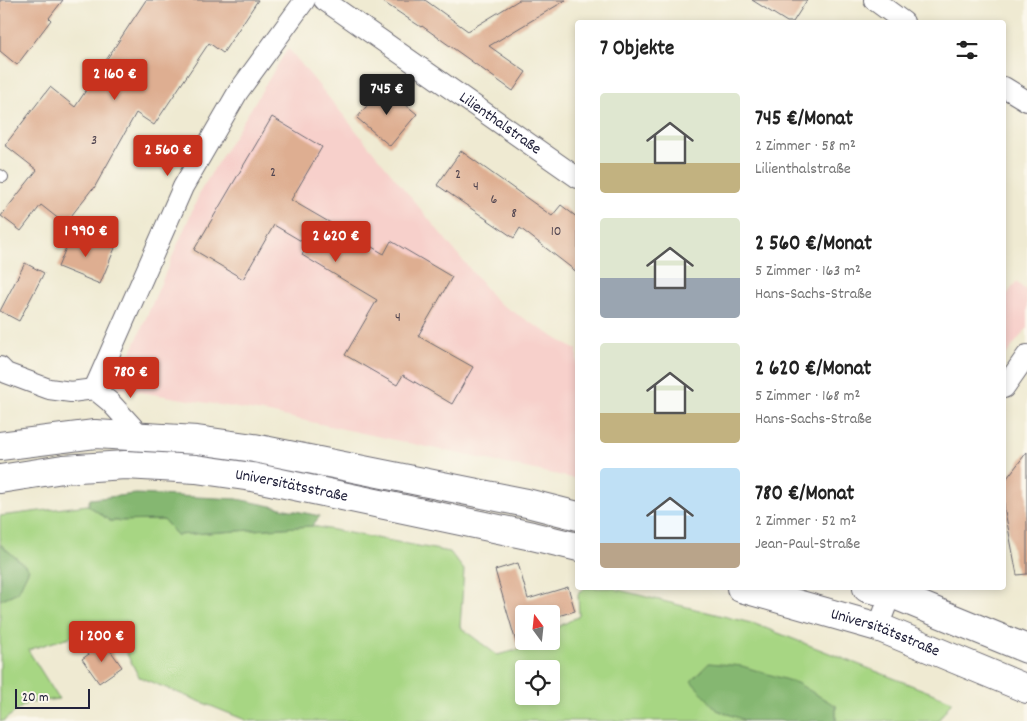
<!DOCTYPE html>
<html lang="de">
<meta charset="utf-8">
<style>
:root{--surface:#fff;--page:#f2f2f2;--text:#222;--muted:#767676;--accent:#c8321e}
body{margin:0;font-family:Dekko,sans-serif;background:var(--page);color:var(--text);height:100vh;display:flex;flex-direction:column;font-size:19px;white-space:nowrap}
*{box-sizing:border-box;margin:0}
p{font-size:16px;color:var(--muted)}
.icon{flex:none;width:28px;height:28px;fill:none;stroke:currentColor;stroke-width:2;stroke-linecap:round;stroke-linejoin:round}
.map{position:relative;flex:1;overflow:hidden}
.side{position:absolute;left:575px;top:20px;width:431px;height:570px;display:flex;flex-direction:column;background:var(--surface);border-radius:5px;box-shadow:0 2px 8px #0003}
.side>*{flex:none}
.needle{width:32px;rotate:345deg}
.buttons{position:absolute;left:515px;top:605px;display:grid;gap:10px}
.buttons a{display:grid;place-items:center;width:45px;height:45px;border-radius:5px;background:var(--surface);box-shadow:0 2px 8px #0003;font-size:25px}
.scale{position:absolute;left:15px;bottom:12px;width:75px;box-sizing:border-box;padding-left:5px;border:2px solid #22223b;border-top:0;font-size:14px;line-height:18px;white-space:nowrap;color:#22223b;-webkit-text-stroke:4px #fbf7ec;paint-order:stroke}
.price{position:absolute;translate:-50% -42px;padding:0 11px;border-radius:5px;background:var(--accent);color:#fff;font-size:16px;line-height:32px;filter:drop-shadow(0 1px 2px #0008)}
.price::after{content:'';position:absolute;left:50%;top:30px;width:15px;height:11px;margin-left:-8px;background:inherit;clip-path:polygon(0 0,100% 0,50% 100%)}
.price.selected{background:#222;color:#fff}
ul{padding:0;list-style:none}
li{display:flex;align-items:center;gap:15px;height:125px;padding:0 25px}
li span{display:grid;place-items:center;flex:none;width:140px;height:100px;border-radius:5px;color:#555}
li>.icon{margin-inline-start:auto}
span .icon{width:60px;height:60px;fill:#fffc;stroke-width:1}
li b{font-size:21px}
h2{display:flex;justify-content:space-between;align-items:center;height:60px;padding:0 25px;font-size:21px}
.map>svg:first-child{display:block}
.built{fill:#f7d0cb}
.green{fill:#a7d683;stroke:#647c5f;fill-rule:evenodd}
.forest{fill:#85b771;stroke:#546c56}
.building{fill:#deae91}
.lines{fill:none;stroke-linecap:round;stroke-linejoin:round}
.service-casing{stroke:#6a6870;stroke-width:12}
.minor-casing{stroke:#6a6870;stroke-width:22}
.primary-casing{stroke:#6a6870;stroke-width:30}
.service{stroke:#fff;stroke-width:10}
.minor{stroke:#fff;stroke-width:20}
.primary{stroke:#fff;stroke-width:28}
.labels{text-anchor:middle;dominant-baseline:central;stroke-width:4;stroke-linejoin:round;paint-order:stroke}
.number-label{font-size:14px;fill:#514550}
.street-label{font-size:16px;fill:#22223b;stroke:#fbf7ec}
</style>
<div class="map">
<svg width="1027" height="721" viewBox="0 0 1027 721">
<rect width="100%" height="100%" fill="#fbf7ec"/>
<filter id="ink" filterUnits="userSpaceOnUse"><feTurbulence type="fractalNoise" baseFrequency=".02" numOctaves="2"/><feDisplacementMap in="SourceGraphic" scale="10" xChannelSelector="R" yChannelSelector="G"/><feConvolveMatrix kernelMatrix="1 2 1 2 8 2 1 2 1" color-interpolation-filters="sRGB"/></filter>
<filter id="wash" filterUnits="userSpaceOnUse"><feTurbulence type="fractalNoise" baseFrequency=".0096" numOctaves="4" result="noise"/><feDisplacementMap in="SourceGraphic" scale="20" xChannelSelector="R" yChannelSelector="G"/><feGaussianBlur stdDeviation="1.12" result="paint"/><feColorMatrix in="noise" values="0 0 0 0 0 0 0 0 0 0 0 0 0 0 0 0 0 1.4 0 .05"/><feComposite in="paint" operator="in"/></filter>
<g filter="url(#wash)">
<rect width="100%" height="100%" fill="#efead2"/>
<!-- built -->
<g class="built">
<polygon points="288,48 497,302 574,349 577,349 577,479 269,413 116,388 201,190"/>
<polygon points="1016,282 1027,291 1027,328 1004,357 1004,299"/>
</g>
<!-- green -->
<path class="green" d="M88,505L110,521L164,520L177,535L312,526L450,552L464,570L460,627L497,655L550,642L558,627L579,616L578,594L585,588H611L755,624L952,701L938,721H836V705L717,710L747,721H248L139,677L111,624L28,650L59,699L27,703L3,721H0V600L18,592L29,569L0,544V516ZM524,669H551V696H524Z"/>
<!-- forest -->
<g class="forest">
<polygon points="136,494 237,499 320,516 312,526 177,535 164,520 110,521 88,505 90,499"/>
<polygon points="0,544 29,569 18,592 0,600"/>
<polygon points="709,663 742,666 797,683 836,706 836,721 747,721 717,710 691,681"/>
</g>
<g id="blocks">
<!-- building -->
<g class="building">
<polygon points="0,0 63,0 49,18 51,20 17,65 0,51"/>
<polygon points="146,0 258,0 223,53 209,43 154,125 136,113 93,190 92,189 65,224 41,205 21,231 1,216 37,170 5,145 50,87 75,107"/>
<polygon points="380,0 425,0 468,31 519,0 566,0 489,46 526,72 513,91 422,26 421,27"/>
<polygon points="752,0 807,0 793,22 787,22"/>
<polygon points="383,86 417,114 390,146 357,118"/>
<polygon points="272,117 322,147 291,200 384,254 391,241 452,277 418,336 473,367 452,404 403,375 397,385 345,355 377,300 302,255 308,245 274,225 243,279 194,250"/>
<polygon points="461,151 552,216 561,205 578,218 578,273 520,228 514,238 437,185"/>
<polygon points="73,231 115,248 100,284 58,267"/>
<polygon points="25,263 44,273 19,321 0,311"/>
<polygon points="1027,452 1027,574 1017,575 1004,506 1004,482"/>
<polygon points="518,563 528,599 568,587 575,611 551,618 551,614 524,614 524,641 541,642 518,649 495,570"/>
<polygon points="105,643 122,667 99,683 82,659"/>
</g>
</g>
</g>
<g filter="url(#ink)">
<use href="#blocks" fill-opacity="0" stroke="#6a6870" stroke-width="1"/>
<g class="lines">
<!-- service casing -->
<g class="service-casing">
<polyline id="service" points="0,175 3,177"/>
</g>
<!-- minor casing -->
<g class="minor-casing">
<g id="minor">
<path id="s1" d="M324,0L578,178"/>
<polyline points="874,0 904,22"/>
<polyline points="1004,87 1027,101"/>
<polyline points="0,367 6,373 49,389 71,392 94,389 110,402 141,436"/>
<polyline points="1004,388 1027,355"/>
<polyline points="94,389 183,187 238,92 305,0"/>
<polyline points="878,627 893,588"/>
</g>
</g>
<!-- primary casing -->
<g class="primary-casing">
<g id="primary">
<polyline points="0,446 95,434 197,440 254,448 527,503 578,516"/>
<path id="s2" d="M0,479L63,469L125,465L196,469L252,477L532,536L578,547"/>
<path id="s3" d="M741,588L878,627L1027,689"/>
<polyline points="867,588 890,593 1027,649"/>
</g>
</g>
<!-- service -->
<use href="#service" class="service"/>
<!-- minor -->
<use href="#minor" class="minor"/>
<!-- primary -->
<use href="#primary" class="primary"/>
</g>
</g>
<g class="labels">
<!-- number labels -->
<g class="number-label">
<text x="94" y="141">3</text>
<text x="273" y="173">2</text>
<text x="458" y="175">2</text>
<text x="476" y="187">4</text>
<text x="494" y="200">6</text>
<text x="514" y="214">8</text>
<text x="556" y="232">10</text>
<text x="398" y="318">4</text>
</g>
<!-- street labels -->
<g class="street-label">
<text stroke="none"><textPath href="#s1" startOffset="215">Lilienthalstraße</textPath></text>
<text stroke="none"><textPath href="#s2" startOffset="294">Universitätsstraße</textPath></text>
<text stroke="none"><textPath href="#s3" startOffset="151">Universitätsstraße</textPath></text>
</g>
</g>
</svg>
<div class="buttons">
<a><svg class="needle" viewBox="-14 -14 28 28"><path d="M0-13l5 13h-10z" fill="#e53935"/><path d="M0 13l5-13h-10z" fill="#767676"/></svg></a>
<a><svg class="icon" aria-label="locate" viewBox="0 0 24 24"><circle cx="12" cy="12" r="6"/><path d="M12 2v4M12 18v4M2 12h4M18 12h4"/></svg></a>
</div>
<div class="scale">20 m</div>
<b class="price" style="left:115px;top:101px">2 160 €</b>
<b class="price selected" style="left:387px;top:116px">745 €</b>
<b class="price" style="left:168px;top:177px">2 560 €</b>
<b class="price" style="left:86px;top:258px">1 990 €</b>
<b class="price" style="left:336px;top:263px">2 620 €</b>
<b class="price" style="left:131px;top:399px">780 €</b>
<b class="price" style="left:102px;top:663px">1 200 €</b>
<section class="side">
<h2>7 Objekte<svg class="icon" aria-label="filters" viewBox="0 0 24 24"><path d="M4 7h16M4 17h16"/><circle cx="9" cy="7" r="2"/><circle cx="15" cy="17" r="2"/></svg></h2>
<ul>
<li><span style="background:linear-gradient(#dfe7d0 70%,#c2b280 0)"><svg class="icon" aria-label="home" viewBox="0 0 24 24"><path d="M3 11l9-7 9 7M6 9v11h12V9"/></svg></span><div><b>745 €/Monat</b><p>2 Zimmer · 58 m²</p><p>Lilienthalstraße</p></div></li>
<li><span style="background:linear-gradient(#dfe7d0 60%,#9aa5b1 0)"><svg class="icon" aria-label="home" viewBox="0 0 24 24"><path d="M3 11l9-7 9 7M6 9v11h12V9"/></svg></span><div><b>2 560 €/Monat</b><p>5 Zimmer · 163 m²</p><p>Hans-Sachs-Straße</p></div></li>
<li><span style="background:linear-gradient(#dfe7d0 70%,#c2b280 0)"><svg class="icon" aria-label="home" viewBox="0 0 24 24"><path d="M3 11l9-7 9 7M6 9v11h12V9"/></svg></span><div><b>2 620 €/Monat</b><p>5 Zimmer · 168 m²</p><p>Hans-Sachs-Straße</p></div></li>
<li><span style="background:linear-gradient(#bfe0f5 75%,#b9a48a 0)"><svg class="icon" aria-label="home" viewBox="0 0 24 24"><path d="M3 11l9-7 9 7M6 9v11h12V9"/></svg></span><div><b>780 €/Monat</b><p>2 Zimmer · 52 m²</p><p>Jean-Paul-Straße</p></div></li>
</ul>
</section>
</div>
